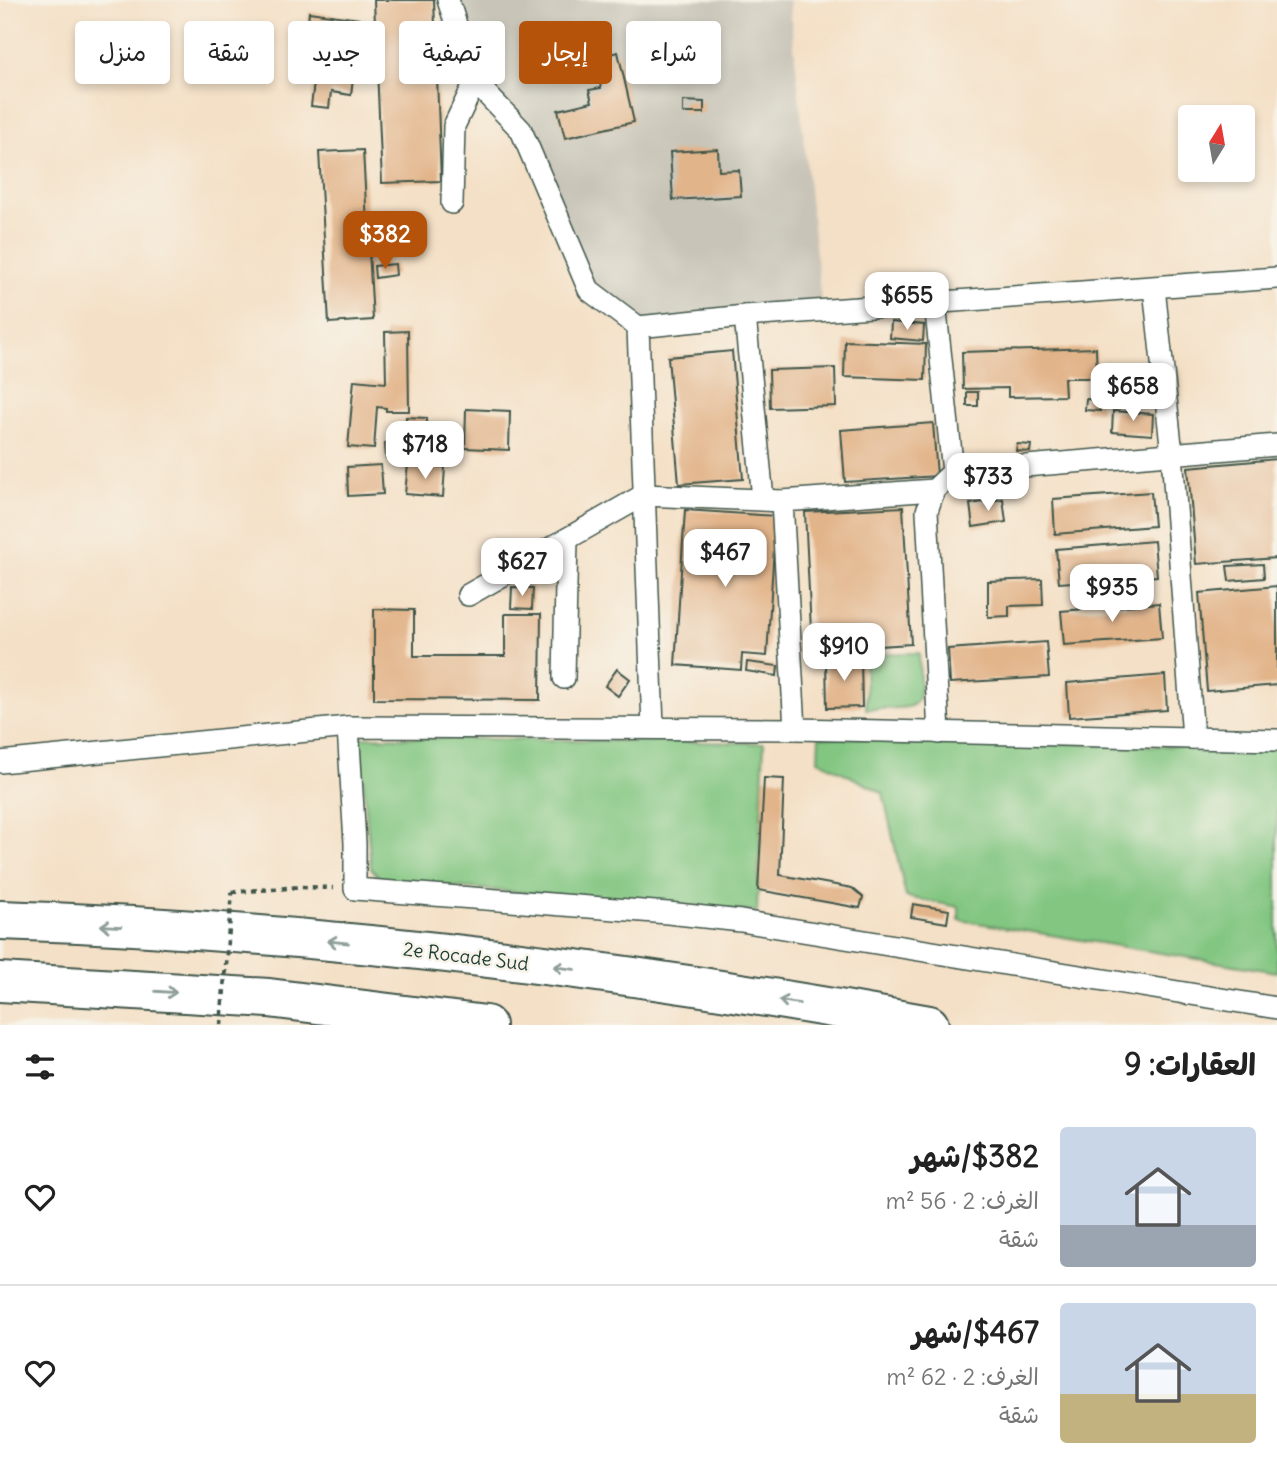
<!DOCTYPE html>
<html lang="ar">
<meta charset="utf-8">
<style>
:root{--surface:#fff;--page:#f2f2f2;--text:#222;--muted:#767676;--line:#e0e0e0;--accent:#b45309}
body{margin:0;font-family:Delius,"Playpen Sans Arabic",sans-serif;background:var(--page);color:var(--text);direction:rtl;height:100vh;display:flex;flex-direction:column;font-size:26px;white-space:nowrap}
*{box-sizing:border-box;margin:0}
p{font-size:23px;color:var(--muted)}
.icon{flex:none;width:38px;height:38px;fill:none;stroke:currentColor;stroke-width:2;stroke-linecap:round;stroke-linejoin:round}
.map{position:relative;height:1025px;overflow:hidden;direction:ltr}
.drawer{display:flex;flex-direction:column;background:var(--surface);flex:1}
.drawer>*{flex:none}
.top-card{position:absolute;left:21px;top:21px;width:700px;height:63px;direction:rtl;display:flex;gap:14px}
.needle{width:46px;rotate:11deg}
.controls{position:absolute;left:1178px;top:105px;display:grid;gap:14px}
.controls a{display:grid;place-items:center;width:77px;height:77px;border-radius:7px;background:var(--surface);box-shadow:0 4px 10px #0003;font-size:35px}
.price{position:absolute;translate:-50% -60px;padding:0 16px;border-radius:14px;background:#fff;color:#222;font-size:23px;line-height:46px;filter:drop-shadow(0 2px 4px #0008)}
.price::after{content:'';position:absolute;left:50%;top:42px;width:21px;height:16px;margin-left:-10px;background:inherit;clip-path:polygon(0 0,100% 0,50% 100%)}
.price.current{background:var(--accent);color:#fff}
ul{padding:0;list-style:none}
li{display:flex;align-items:center;gap:21px;height:175px;padding:0 21px}
li+li{border-top:2px solid var(--line)}
li span{display:grid;place-items:center;flex:none;width:196px;height:140px;border-radius:7px;color:#555}
li>.icon{margin-inline-start:auto}
span .icon{width:84px;height:84px;fill:#fffc;stroke-width:1}
li b{font-size:30px}
h2{display:flex;justify-content:space-between;align-items:center;height:84px;padding:0 21px;font-size:30px}
.chip{padding:0 24px;border-radius:7px;background:var(--surface);box-shadow:0 4px 10px #0003;font-size:24px;line-height:63px}
.chip.current{background:var(--accent);color:#fff}
.map>svg:first-child{display:block}
.industrial{fill:#c8c4b8}
.green{fill:#82c681;stroke:#50825a;stroke-width:2}
.building{fill:#e2b489}
.lines{fill:none;stroke-linecap:round;stroke-linejoin:round}
.minor-casing{stroke:#3f554a;stroke-width:24}
.motorway-casing{stroke:#3f554a;stroke-width:42}
.path{stroke:#3f554a;stroke-width:4.5;stroke-dasharray:5 5;stroke-linecap:butt}
.minor{stroke:#fff;stroke-width:21}
.motorway{stroke:#fff;stroke-width:38}
.path-bridge{stroke:#3f554a;stroke-width:4.5;stroke-dasharray:5 5;stroke-linecap:butt}
.oneway{stroke:#8f9e9a}
.labels{text-anchor:middle;dominant-baseline:central;stroke-width:5;stroke-linejoin:round;paint-order:stroke}
.street-label{font-size:19px;fill:#1f3d34;stroke:#f7f3e8}
</style>
<div class="map">
<svg width="1277" height="1025" viewBox="0 0 1277 1025">
<rect width="100%" height="100%" fill="#f7f3e8"/>
<filter id="ink" filterUnits="userSpaceOnUse"><feTurbulence type="fractalNoise" baseFrequency=".0143" numOctaves="2"/><feDisplacementMap in="SourceGraphic" scale="14" xChannelSelector="R" yChannelSelector="G"/><feConvolveMatrix kernelMatrix="1 2 1 2 8 2 1 2 1" color-interpolation-filters="sRGB"/></filter>
<filter id="wash" filterUnits="userSpaceOnUse"><feTurbulence type="fractalNoise" baseFrequency=".00686" numOctaves="4" result="noise"/><feDisplacementMap in="SourceGraphic" scale="28" xChannelSelector="R" yChannelSelector="G"/><feGaussianBlur stdDeviation="1.57" result="paint"/><feColorMatrix in="noise" values="0 0 0 0 0 0 0 0 0 0 0 0 0 0 0 0 0 1.4 0 .05"/><feComposite in="paint" operator="in"/></filter>
<g filter="url(#wash)">
<rect width="100%" height="100%" fill="#f4e0c6"/>
<!-- industrial -->
<polygon class="industrial" points="448,0 789,0 822,311 638,327 589,290 522,130 475,82"/>
<!-- green -->
<g class="green">
<path d="M919,653C921,712 925,708 866,709L865,654Z"/>
<polygon points="360,737 764,743 757,912 383,881 371,868"/>
<polygon points="819,737 1277,749 1277,972 959,920 959,907 906,897 883,793 818,760"/>
</g>
<g id="blocks">
<!-- building -->
<g class="building">
<polygon points="374,0 434,0 441,181 382,183"/>
<polygon points="309,12 360,19 351,95 331,92 329,108 311,106 317,59 326,60 328,45 306,42"/>
<polygon points="618,52 634,122 565,138 558,110 592,102 589,90 601,88 594,58"/>
<polygon points="683,101 704,102 704,113 683,113"/>
<polygon points="718,149 719,171 739,170 741,196 673,200 670,152"/>
<polygon points="363,150 368,242 369,233 396,235 395,252 369,250 373,320 329,323 319,152"/>
<polygon points="395,264 396,275 375,278 374,266"/>
<polygon points="891,322 924,325 923,341 890,338"/>
<polygon points="408,331 409,411 386,411 386,408 377,407 374,449 348,447 354,380 386,383 385,332"/>
<polygon points="845,341 926,344 925,380 844,377"/>
<polygon points="1096,348 1097,378 1064,378 1065,396 1008,397 1008,388 963,389 962,352"/>
<polygon points="732,351 743,479 679,484 668,357"/>
<polygon points="835,368 836,406 770,408 769,370"/>
<rect x="967" y="392" width="11" height="14"/>
<polygon points="1086,399 1100,400 1100,411 1085,410"/>
<polygon points="466,409 510,411 509,450 465,448"/>
<polygon points="1113,411 1153,414 1152,435 1112,432"/>
<polygon points="406,417 427,418 426,447 405,446"/>
<polygon points="933,423 937,476 845,482 841,430"/>
<polygon points="403,442 404,457 386,458 385,443"/>
<polygon points="1017,444 1031,445 1030,452 1016,451"/>
<polygon points="1277,459 1277,558 1196,564 1188,467"/>
<polygon points="408,464 445,467 443,497 405,494"/>
<polygon points="381,465 383,494 348,496 347,467"/>
<polygon points="1151,492 1154,526 1055,534 1053,499"/>
<polygon points="1003,499 1006,522 973,527 970,504"/>
<polygon points="903,507 911,644 812,650 805,512"/>
<polygon points="685,510 776,516 767,656 742,654 741,670 675,665"/>
<polygon points="1154,541 1157,576 1059,583 1056,549"/>
<polygon points="1263,564 1264,578 1229,581 1227,566"/>
<polygon points="1042,579 1043,605 1009,606 1009,616 988,617 988,581"/>
<polygon points="1277,586 1277,685 1207,691 1199,593"/>
<polygon points="512,587 533,588 532,609 511,608"/>
<polygon points="1159,603 1162,638 1064,645 1061,611"/>
<polygon points="374,609 414,610 414,656 505,656 505,614 541,614 540,700 374,699"/>
<polygon points="1046,642 1049,677 950,683 948,649"/>
<polygon points="826,659 861,659 862,707 827,708"/>
<polygon points="747,662 778,666 777,676 746,671"/>
<polygon points="617,669 630,679 618,696 605,686"/>
<polygon points="1165,675 1167,710 1069,717 1067,683"/>
<polygon points="764,778 784,779 780,875 852,888 863,897 860,908 758,890"/>
<polygon points="913,904 949,910 947,923 911,917"/>
</g>
</g>
</g>
<g filter="url(#ink)">
<use href="#blocks" fill-opacity="0" stroke="#3f554a" stroke-width="2"/>
<g class="lines">
<!-- minor casing -->
<g class="minor-casing">
<g id="minor">
<polyline points="448,0 475,82 454,126 452,203"/>
<polyline points="475,82 521,130 589,290 638,327 745,316 1277,278"/>
<polyline points="1154,288 1172,454 1193,738"/>
<polyline points="935,303 953,472 934,490 927,511 939,733"/>
<polyline points="745,316 763,499"/>
<polyline points="638,327 653,728"/>
<polyline points="953,472 1277,445"/>
<polyline points="782,501 795,729"/>
<polyline points="468,595 644,495 782,501 934,490"/>
<polyline points="564,678 567,539"/>
<polyline points="348,727 355,843 355,889 668,913 741,921 1277,1008"/>
<polyline points="0,762 348,727 795,729 1277,740"/>
</g>
</g>
<!-- motorway casing -->
<g class="motorway-casing">
<g id="motorway">
<path d="M0,920C311,930 623,969 929,1025"/>
<polyline points="0,982 269,998 486,1025"/>
</g>
</g>
<!-- path -->
<polyline class="path" points="232,892 301,887 333,888"/>
<!-- minor -->
<use href="#minor" class="minor"/>
<!-- motorway -->
<use href="#motorway" class="motorway"/>
<!-- path-bridge -->
<polyline class="path-bridge" points="221,1025 232,892"/>
</g>
<!-- one-way arrows -->
<defs><path id="oneway-shaft" d="M-6 0H5M1.5-3L5.5 0L1.5 3" fill="none" stroke-width="1.6" stroke-linecap="round" stroke-linejoin="round" transform="scale(1.75)"/></defs>
<g class="oneway">
<use href="#oneway-shaft" transform="translate(111 926) rotate(-177)"/>
<use href="#oneway-shaft" transform="translate(338 942) rotate(-174)"/>
<use href="#oneway-shaft" transform="translate(564 968) rotate(-172)"/>
<use href="#oneway-shaft" transform="translate(166 992) rotate(4)"/>
<use href="#oneway-shaft" transform="translate(789 1002) rotate(-171)"/>
</g>
</g>
<g class="labels">
<!-- street labels -->
<g class="street-label">
<text transform="translate(466 956) rotate(7)">2e Rocade Sud</text>
</g>
</g>
</svg>
<div class="controls">
<a><svg class="needle" viewBox="-14 -14 28 28"><path d="M0-13l5 13h-10z" fill="#e53935"/><path d="M0 13l5-13h-10z" fill="#767676"/></svg></a>
</div>
<b class="price current" style="left:385px;top:271px">$382</b>
<b class="price" style="left:907px;top:332px">$655</b>
<b class="price" style="left:1133px;top:423px">$658</b>
<b class="price" style="left:425px;top:481px">$718</b>
<b class="price" style="left:988px;top:513px">$733</b>
<b class="price" style="left:725px;top:589px">$467</b>
<b class="price" style="left:522px;top:598px">$627</b>
<b class="price" style="left:1112px;top:624px">$935</b>
<b class="price" style="left:844px;top:683px">$910</b>
<div class="top-card">
<a class="chip">شراء</a>
<a class="chip current">إيجار</a>
<a class="chip">تصفية</a>
<a class="chip">جديد</a>
<a class="chip">شقة</a>
<a class="chip">منزل</a>
</div>
</div>
<section class="drawer">
<h2>العقارات: 9<svg class="icon" aria-label="filters" viewBox="0 0 24 24"><path d="M4 7h16M4 17h16"/><circle cx="9" cy="7" r="2"/><circle cx="15" cy="17" r="2"/></svg></h2>
<ul>
<li><span style="background:linear-gradient(#c9d6e8 70%,#9aa5b1 0)"><svg class="icon" aria-label="home" viewBox="0 0 24 24"><path d="M3 11l9-7 9 7M6 9v11h12V9"/></svg></span><div><b>$382/شهر</b><p>الغرف: 2 · 56 m²</p><p>شقة</p></div><svg class="icon" aria-label="heart" viewBox="0 0 24 24"><path d="M12 20l-8-8c-3-5 5-10 8-4 3-6 11-1 8 4z"/></svg></li>
<li><span style="background:linear-gradient(#c9d6e8 65%,#c2b280 0)"><svg class="icon" aria-label="home" viewBox="0 0 24 24"><path d="M3 11l9-7 9 7M6 9v11h12V9"/></svg></span><div><b>$467/شهر</b><p>الغرف: 2 · 62 m²</p><p>شقة</p></div><svg class="icon" aria-label="heart" viewBox="0 0 24 24"><path d="M12 20l-8-8c-3-5 5-10 8-4 3-6 11-1 8 4z"/></svg></li>
</ul>
</section>
